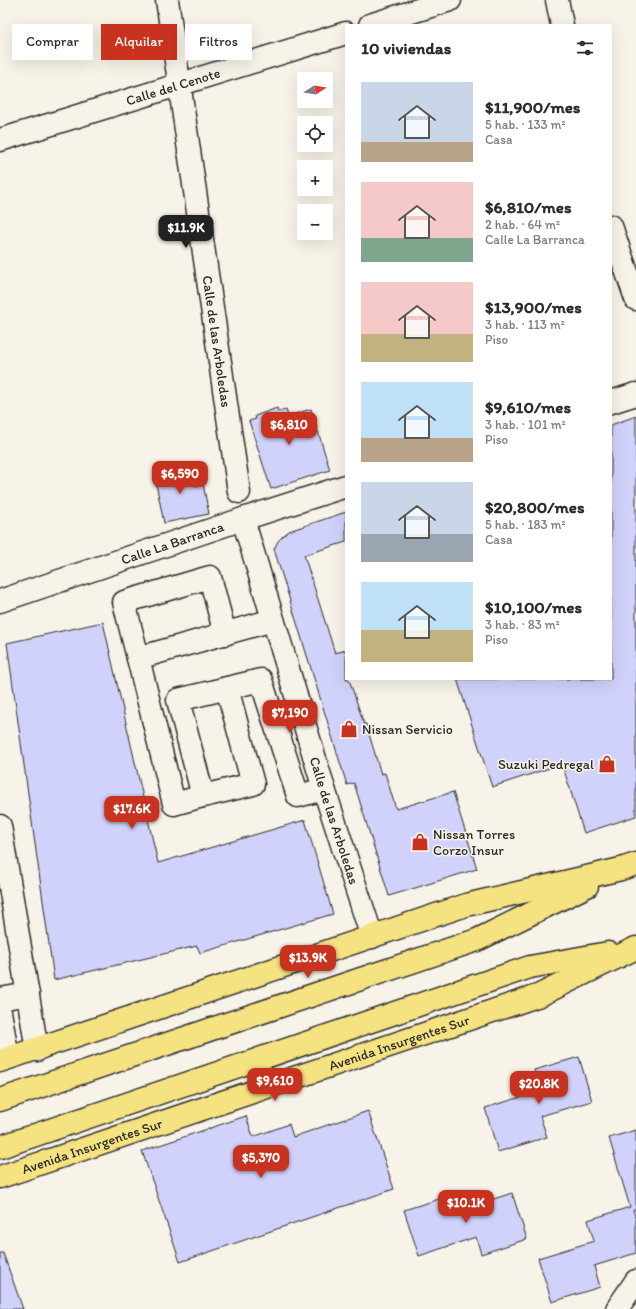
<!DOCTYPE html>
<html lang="es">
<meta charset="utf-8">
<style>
:root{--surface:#fff;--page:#f7f7f7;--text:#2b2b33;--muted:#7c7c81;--accent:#c8321e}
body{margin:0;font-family:Itim,sans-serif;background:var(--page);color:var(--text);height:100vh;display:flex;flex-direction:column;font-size:15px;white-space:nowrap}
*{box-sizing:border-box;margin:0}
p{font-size:13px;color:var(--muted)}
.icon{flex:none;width:22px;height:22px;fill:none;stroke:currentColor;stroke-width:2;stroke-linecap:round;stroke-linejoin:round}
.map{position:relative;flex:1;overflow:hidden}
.drawer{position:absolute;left:345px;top:24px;width:267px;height:656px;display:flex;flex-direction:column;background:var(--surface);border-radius:0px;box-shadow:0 4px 16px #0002}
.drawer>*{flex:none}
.hud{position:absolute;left:12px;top:24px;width:273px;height:36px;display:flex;gap:8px}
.needle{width:26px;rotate:78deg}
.buttons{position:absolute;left:297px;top:72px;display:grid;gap:8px}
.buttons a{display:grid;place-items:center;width:36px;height:36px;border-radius:0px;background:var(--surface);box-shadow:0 4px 16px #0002;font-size:20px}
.price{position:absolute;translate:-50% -34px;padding:0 9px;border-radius:8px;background:var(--accent);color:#fff;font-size:13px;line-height:26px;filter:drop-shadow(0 1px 2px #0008)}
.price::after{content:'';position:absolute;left:50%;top:24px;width:12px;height:9px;margin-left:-6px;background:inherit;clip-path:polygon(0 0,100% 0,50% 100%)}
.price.on{background:#222;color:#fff}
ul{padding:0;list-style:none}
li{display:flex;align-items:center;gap:12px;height:100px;padding:0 16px}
li span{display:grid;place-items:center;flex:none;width:112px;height:80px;border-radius:0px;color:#555}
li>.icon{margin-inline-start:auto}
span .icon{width:48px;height:48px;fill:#fffc;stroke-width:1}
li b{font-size:17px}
h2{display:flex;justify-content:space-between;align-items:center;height:48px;padding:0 16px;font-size:17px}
.tag{padding:0 14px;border-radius:0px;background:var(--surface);box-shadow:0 4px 16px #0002;font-size:14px;line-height:36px}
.tag.on{background:var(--accent);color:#fff}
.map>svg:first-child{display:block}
.building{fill:#d0d2fb;stroke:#2b2b2b}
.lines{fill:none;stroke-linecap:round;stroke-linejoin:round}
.minor-casing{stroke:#2b2b2b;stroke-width:25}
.major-casing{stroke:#2b2b2b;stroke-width:25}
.minor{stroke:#f7f3e8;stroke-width:22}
.major{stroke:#f5e382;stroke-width:22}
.labels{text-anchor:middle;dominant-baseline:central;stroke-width:3;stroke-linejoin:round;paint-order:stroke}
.street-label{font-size:14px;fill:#2b2b2b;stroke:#f7f3e8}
.poi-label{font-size:14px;fill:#2b2b2b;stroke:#f7f3e8;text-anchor:start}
</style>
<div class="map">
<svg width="636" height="1309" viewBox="0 0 636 1309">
<rect width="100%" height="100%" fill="#f7f3e8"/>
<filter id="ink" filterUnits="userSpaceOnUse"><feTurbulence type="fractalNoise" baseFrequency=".025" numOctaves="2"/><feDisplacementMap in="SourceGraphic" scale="8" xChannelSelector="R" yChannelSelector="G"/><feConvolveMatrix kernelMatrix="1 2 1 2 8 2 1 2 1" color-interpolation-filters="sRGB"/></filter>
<g filter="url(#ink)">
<!-- building -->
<g class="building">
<polygon points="277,408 278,411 286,409 288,416 311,409 330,470 271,489 249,421 256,419 255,416"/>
<polygon points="636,416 636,816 584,833 562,764 492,787 457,679 611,679 611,425"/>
<polygon points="190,466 195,486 203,484 209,514 164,523 154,474"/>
<polygon points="346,512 346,542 304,555 335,653 346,650 346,679 349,679 364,724 366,724 381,774 385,773 396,809 453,792 477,869 389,896 354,783 347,785 274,549 278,541 284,535 289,531"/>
<polygon points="103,622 158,863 305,820 333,914 200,953 197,946 54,980 7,643"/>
<polygon points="579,1057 592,1101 540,1116 547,1137 498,1152 485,1108 541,1091 534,1070"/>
<polygon points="368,1111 394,1189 180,1262 142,1151 246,1116 253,1137 289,1124 293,1137"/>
<polygon points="636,1130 636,1209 633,1210 636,1219 636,1253 594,1266 600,1287 552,1302 538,1258 594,1241 588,1220 630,1207 609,1138"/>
<polygon points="512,1193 527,1239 481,1254 476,1237 419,1256 404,1210 452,1195 457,1211"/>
<polygon points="0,1253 3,1253 23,1309 0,1309"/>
</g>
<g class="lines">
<!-- minor casing -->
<g class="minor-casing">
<g id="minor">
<path id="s1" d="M167,0L239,492"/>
<polyline points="557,0 562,25"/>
<polyline points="370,25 450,0"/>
<path id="s2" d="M0,140L346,33"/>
<polyline points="611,226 636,299"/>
<polyline points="611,402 636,394"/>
<path id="s3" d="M243,519L324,789L372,937"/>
<path id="s4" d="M0,601L243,519L346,486"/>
<polyline points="273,620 138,658 174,804 203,796 178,700 261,680 298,796 324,789"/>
<polyline points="138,658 124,602 210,577 225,634"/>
<polyline points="203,796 253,784 227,688"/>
<polyline points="0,826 37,1050"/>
<polyline points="0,999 28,994"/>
<polyline points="0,1012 8,1058"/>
<polyline points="617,1309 636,1281"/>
</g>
</g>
<!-- major casing -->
<g class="major-casing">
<g id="major">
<polyline points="0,1061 466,905 621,869 636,864"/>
<polyline points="0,1100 477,940 587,886"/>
<polyline points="0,1147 530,967 608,953"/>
<path id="s5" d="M0,1177L540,995L636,948"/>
</g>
</g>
<!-- minor -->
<use href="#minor" class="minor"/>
<!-- major -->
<use href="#major" class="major"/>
</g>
</g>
<!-- icons -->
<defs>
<g id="shop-bare" transform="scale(1.38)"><path d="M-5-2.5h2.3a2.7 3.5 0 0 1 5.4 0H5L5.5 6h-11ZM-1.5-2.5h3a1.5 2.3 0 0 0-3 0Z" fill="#c8321e" stroke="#f7f3e8" stroke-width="2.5" paint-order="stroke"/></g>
</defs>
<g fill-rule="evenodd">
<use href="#shop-bare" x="349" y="729"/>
<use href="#shop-bare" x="607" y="764"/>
<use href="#shop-bare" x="420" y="842"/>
</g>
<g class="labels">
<!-- street labels -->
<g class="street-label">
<text stroke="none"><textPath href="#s2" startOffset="181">Calle del Cenote</textPath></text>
<text stroke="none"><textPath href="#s1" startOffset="345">Calle de las Arboledas</textPath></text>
<text stroke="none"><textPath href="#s4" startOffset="182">Calle La Barranca</textPath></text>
<text stroke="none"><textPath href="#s3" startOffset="315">Calle de las Arboledas</textPath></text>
<text stroke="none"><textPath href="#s5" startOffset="421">Avenida Insurgentes Sur</textPath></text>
<text stroke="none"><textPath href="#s5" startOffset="97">Avenida Insurgentes Sur</textPath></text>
</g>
<!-- poi labels -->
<g class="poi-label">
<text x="362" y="729">Nissan Servicio</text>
<text x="594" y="764" text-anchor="end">Suzuki Pedregal</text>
<text x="433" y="834">Nissan Torres<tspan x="433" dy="16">Corzo Insur</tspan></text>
</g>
</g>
</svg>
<div class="buttons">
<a><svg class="needle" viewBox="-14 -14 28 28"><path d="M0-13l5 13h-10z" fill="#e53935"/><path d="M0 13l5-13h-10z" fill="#7c7c81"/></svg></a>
<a><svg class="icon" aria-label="locate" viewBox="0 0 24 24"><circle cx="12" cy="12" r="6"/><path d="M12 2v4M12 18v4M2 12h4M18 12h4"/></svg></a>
<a>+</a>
<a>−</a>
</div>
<b class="price on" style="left:186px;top:249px">$11.9K</b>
<b class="price" style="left:289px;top:446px">$6,810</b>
<b class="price" style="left:180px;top:495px">$6,590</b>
<b class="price" style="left:290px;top:734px">$7,190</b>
<b class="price" style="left:132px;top:830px">$17.6K</b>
<b class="price" style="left:308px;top:979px">$13.9K</b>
<b class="price" style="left:275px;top:1102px">$9,610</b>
<b class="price" style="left:539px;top:1105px">$20.8K</b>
<b class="price" style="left:261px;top:1179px">$5,370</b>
<b class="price" style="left:466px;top:1224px">$10.1K</b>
<div class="hud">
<a class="tag">Comprar</a>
<a class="tag on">Alquilar</a>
<a class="tag">Filtros</a>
</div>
<section class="drawer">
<h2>10 viviendas<svg class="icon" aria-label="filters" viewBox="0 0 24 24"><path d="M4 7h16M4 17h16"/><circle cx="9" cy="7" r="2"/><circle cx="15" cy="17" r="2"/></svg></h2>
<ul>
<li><span style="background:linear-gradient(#c9d6e8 75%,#b9a48a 0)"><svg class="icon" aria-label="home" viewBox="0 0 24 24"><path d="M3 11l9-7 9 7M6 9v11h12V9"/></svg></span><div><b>$11,900/mes</b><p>5 hab. · 133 m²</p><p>Casa</p></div></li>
<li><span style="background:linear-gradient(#f6c9c9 70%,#7fa58c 0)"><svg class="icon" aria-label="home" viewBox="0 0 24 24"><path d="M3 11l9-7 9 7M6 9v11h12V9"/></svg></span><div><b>$6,810/mes</b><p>2 hab. · 64 m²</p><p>Calle La Barranca</p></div></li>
<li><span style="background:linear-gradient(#f6c9c9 65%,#c2b280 0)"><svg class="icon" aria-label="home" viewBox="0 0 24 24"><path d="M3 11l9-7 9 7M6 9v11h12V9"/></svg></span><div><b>$13,900/mes</b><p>3 hab. · 113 m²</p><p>Piso</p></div></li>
<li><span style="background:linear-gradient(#bfe0f5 70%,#b9a48a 0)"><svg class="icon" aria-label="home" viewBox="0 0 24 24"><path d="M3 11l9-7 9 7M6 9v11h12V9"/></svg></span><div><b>$9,610/mes</b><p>3 hab. · 101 m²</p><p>Piso</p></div></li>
<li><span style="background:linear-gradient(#c9d6e8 65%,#9aa5b1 0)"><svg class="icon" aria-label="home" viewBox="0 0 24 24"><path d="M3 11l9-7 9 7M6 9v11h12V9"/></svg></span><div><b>$20,800/mes</b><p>5 hab. · 183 m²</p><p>Casa</p></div></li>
<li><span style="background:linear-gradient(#bfe0f5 60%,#c2b280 0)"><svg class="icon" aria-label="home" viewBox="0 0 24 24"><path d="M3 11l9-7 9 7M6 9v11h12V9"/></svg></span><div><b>$10,100/mes</b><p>3 hab. · 83 m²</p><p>Piso</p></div></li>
</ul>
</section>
</div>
